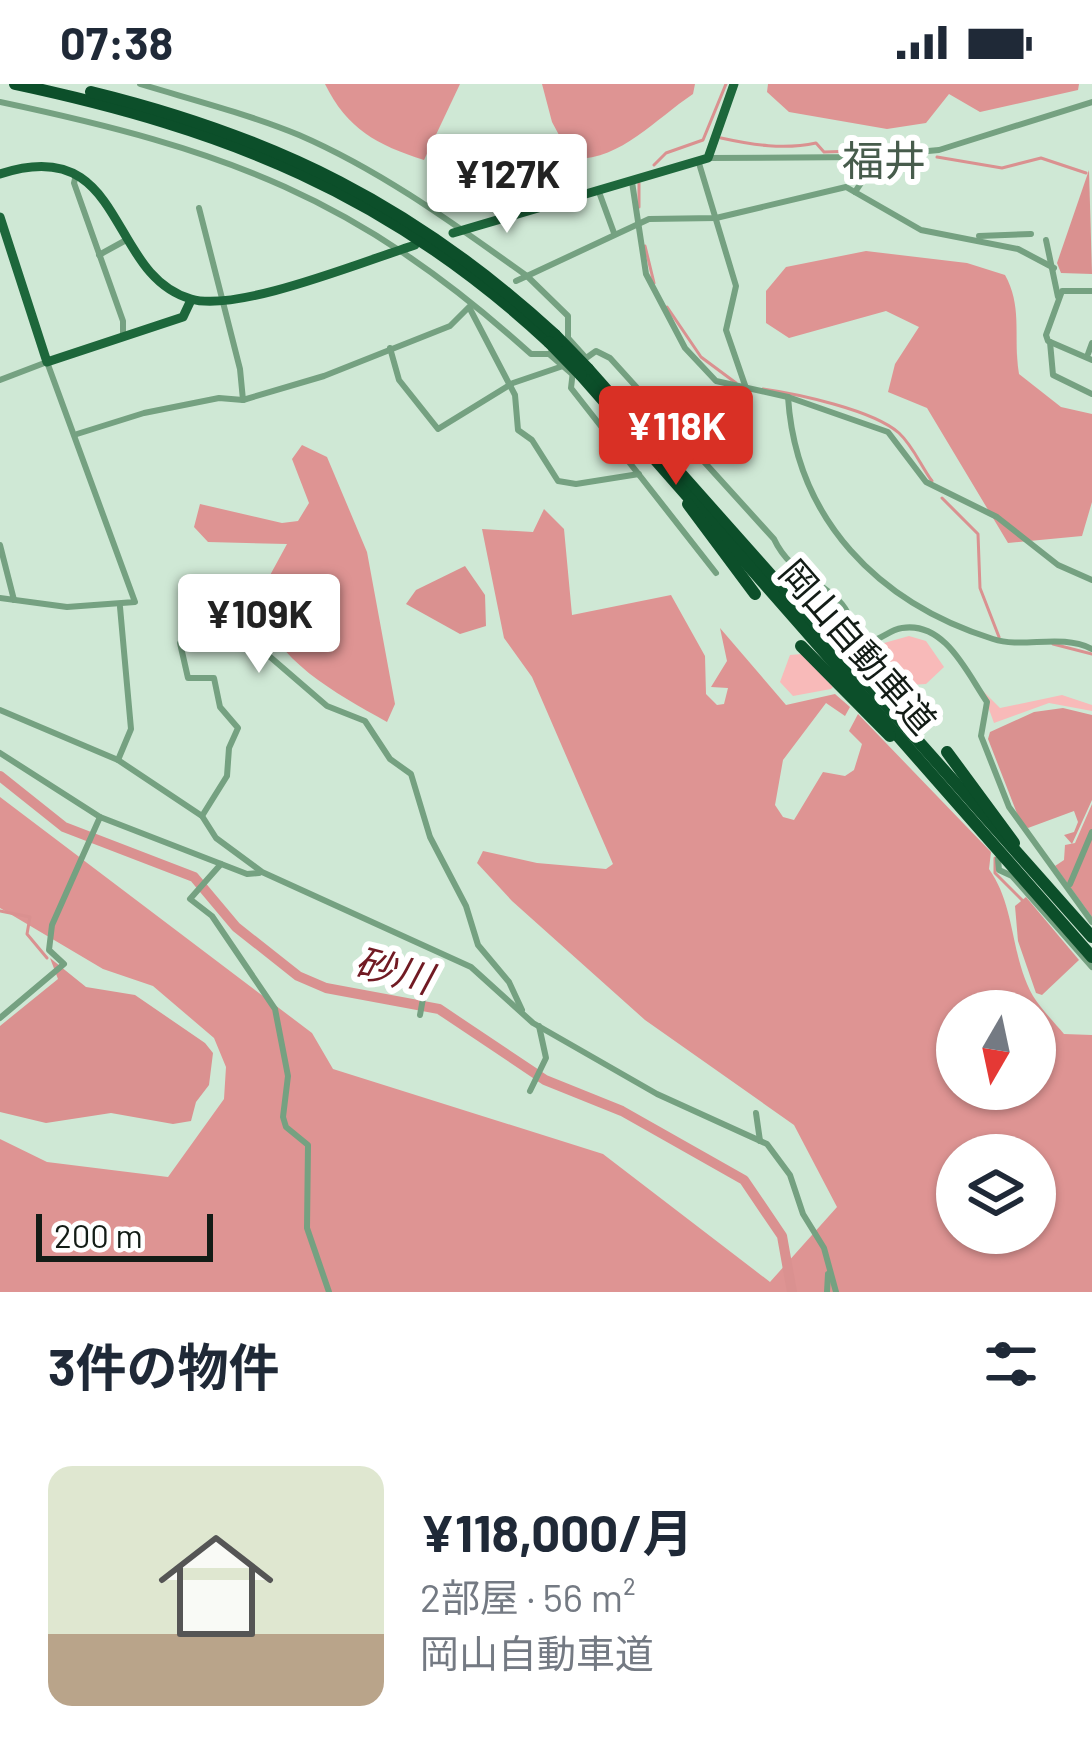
<!DOCTYPE html>
<html lang="ja">
<meta charset="utf-8">
<style>
:root{--surface:#fff;--page:#f2f2f3;--text:#1f2937;--muted:#747a83;--line:#e0e1e3;--accent:#d93025}
body{margin:0;font-family:Barlow,"Noto Sans JP",sans-serif;background:var(--page);color:var(--text);height:100vh;display:flex;flex-direction:column;font-size:45px;white-space:nowrap}
*{box-sizing:border-box;margin:0}
p{font-size:39px;color:var(--muted)}
.icon{flex:none;width:66px;height:66px;fill:none;stroke:currentColor;stroke-width:2;stroke-linecap:round;stroke-linejoin:round}
.map{position:relative;height:1208px;overflow:hidden}
.drawer{display:flex;flex-direction:column;background:var(--surface);flex:1}
.drawer>*{flex:none}
.needle{width:78px;rotate:189deg}
.tools{position:absolute;left:936px;top:906px;display:grid;gap:24px}
.tools a{display:grid;place-items:center;width:120px;height:120px;border-radius:50%;background:var(--surface);box-shadow:0 3px 9px #0004;font-size:60px}
.scale{position:absolute;left:36px;bottom:30px;width:177px;box-sizing:border-box;padding-left:12px;border:6px solid #131c16;border-top:0;font-size:33px;line-height:42px;white-space:nowrap;color:#131c16;-webkit-text-stroke:9px #fff;paint-order:stroke}
.price{position:absolute;translate:-50% -102px;padding:0 27px;border-radius:12px;background:#fff;color:#222;font-size:39px;line-height:78px;filter:drop-shadow(0 3px 6px #0008)}
.price::after{content:'';position:absolute;left:50%;top:72px;width:36px;height:27px;margin-left:-18px;background:inherit;clip-path:polygon(0 0,100% 0,50% 100%)}
.price.current{background:var(--accent);color:#fff}
ul{padding:0;list-style:none}
li{display:flex;align-items:center;gap:36px;height:300px;padding:0 48px}
li+li{border-top:3px solid var(--line)}
li span{display:grid;place-items:center;flex:none;width:336px;height:240px;border-radius:24px;color:#555}
li>.icon{margin-inline-start:auto}
span .icon{width:144px;height:144px;fill:#fffc;stroke-width:1}
li b{font-size:51px}
h2{display:flex;justify-content:space-between;align-items:center;height:144px;padding:0 48px;font-size:51px}
.status{display:flex;justify-content:space-between;align-items:center;height:84px;padding:0 60px;background:var(--surface);direction:ltr}
.status svg{height:33px;fill:currentColor}
.map>svg:first-child{display:block}
.green{fill:#f8bab9}
.forest{fill:#de9493;fill-rule:evenodd}
.water{fill:#da9190}
.lines{fill:none;stroke-linecap:round;stroke-linejoin:round}
.stream{stroke:#da9190;stroke-width:3}
.river{stroke:#da9190;stroke-width:10}
.minor{stroke:#75a181;stroke-width:6}
.major{stroke:#1d673b;stroke-width:9}
.highway{stroke:#0c4f2a;stroke-width:12}
.highway-bridge{stroke:#0c4f2a;stroke-width:12}
.labels{text-anchor:middle;dominant-baseline:central;stroke-width:12;stroke-linejoin:round;paint-order:stroke}
.street-label{font-size:36px;fill:#131c16;stroke:#fff}
.water-label{font-size:39px;font-style:italic;fill:#711a23;stroke:#fff}
.quarter-label{font-size:42px;fill:#475c4c;stroke:#fff}
</style>
<div class="status"><b>07:38</b><svg viewBox="0 0 49 12"><path d="M0 12V9h3v3zM5 12V6h3v6zM10 12V3h3v9zM15 12V0h3v12zM26 1h20v11H26zM47 4h2v5h-2z"/></svg></div>
<div class="map">
<svg width="1092" height="1208" viewBox="0 0 1092 1208">
<rect width="100%" height="100%" fill="#cfe8d5"/>
<!-- green -->
<g class="green">
<polygon points="909,552 926,557 944,583 926,600 895,602 872,581 884,559"/>
<polygon points="802,570 833,603 831,605 793,612 780,598 790,571"/>
<polygon points="982,606 1000,624 1062,611 1092,621 1092,627 1049,619 994,639"/>
</g>
<!-- forest -->
<g class="forest">
<path d="M325,0H460L424,76C377,61 347,45 325,0Z"/>
<path d="M542,0H695L693,10C654,36 620,77 572,75L552,38Z"/>
<polygon points="768,0 1079,0 1078,6 980,28 949,10 926,39 887,45 789,28 767,8"/>
<path d="M866,167L967,179L1005,191C1023,223 1013,254 1019,290L1061,323L1092,330V418L1082,452L1008,459L927,324L888,308L895,280L919,243L886,227L789,254L766,239V207L786,183Z"/>
<path d="M302,361L327,373L367,468L395,620L387,638C334,608 276,578 256,517L287,460L208,458L194,443L200,420L282,439L298,437L309,419L292,375Z"/>
<path d="M544,425L564,445L572,531L671,511L705,572L706,610L717,621L724,620L728,604L711,603L727,577L720,544L786,621L835,610L850,623L845,632L826,619L783,676L775,721L783,733L794,736L823,688L845,692L854,686L862,660L849,647L858,630L991,768L989,785C1016,823 1010,871 1033,912C1041,925 1054,938 1064,950L1092,951V1208H0V1055L47,1078L168,1093L224,1015L226,983L214,954L153,902L103,885L0,824V713L312,949L333,985L603,1070L770,1198L837,1123L794,1041L645,936L512,817L477,779L483,767L537,779L606,785L613,780L532,593L504,554L482,445L533,448ZM957,927H1035V1005H957ZM957,1071H1035V1149H957Z"/>
<polygon points="1092,720 1092,833 1055,782 1064,776 1065,761 1075,759"/>
</g>
<!-- water -->
<g class="water">
<polygon points="1089,86 1092,190 1061,189 1057,179"/>
<polygon points="465,482 485,511 486,542 460,550 406,520 416,506"/>
<polygon points="1063,624 1092,631 1092,716 1072,760 1064,751 1074,748 1078,738 1074,727 1028,744 1020,737 988,655 990,648 1034,628"/>
<polygon points="1026,813 1079,876 1042,911 1036,909 1018,857 1015,822"/>
<polygon points="50,874 86,903 135,911 205,959 213,969 209,1001 196,1018 191,1037 173,1040 111,1029 46,1039 0,1028 0,942 58,895"/>
</g>
<g class="lines">
<!-- stream -->
<g class="stream">
<path d="M721,54C753,61 784,66 816,59L824,68L917,65"/>
<polyline points="937,73 1002,84 1041,74 1086,89"/>
<polyline points="654,81 666,69 703,56 726,0"/>
<polyline points="639,123 639,99"/>
<polyline points="645,162 654,199"/>
<polyline points="667,223 701,273 736,299"/>
<path d="M763,305C798,310 873,326 899,349C913,362 921,382 932,397"/>
<polyline points="942,414 978,450 980,504 999,553"/>
<polyline points="1053,560 1092,570"/>
<polyline points="995,774 995,789 1023,817"/>
<polyline points="0,827 30,833 27,850 47,874"/>
</g>
<!-- river -->
<polyline class="river" points="0,692 64,743 194,793 236,843 298,892 326,904 439,925 545,996 622,1027 744,1096 782,1152 792,1208"/>
<!-- minor -->
<g class="minor">
<path d="M140,0C193,16 248,30 299,51C382,87 454,140 527,192L516,197"/>
<path d="M0,18C226,66 356,112 531,270H549L557,263"/>
<polyline points="708,74 863,73 939,66 1092,18"/>
<polyline points="698,76 736,202 726,246 747,307"/>
<polyline points="76,91 74,99 123,237 123,252"/>
<polyline points="632,98 646,190 685,264 716,297 788,313 888,348 926,398 997,433 1058,481 1092,496"/>
<polyline points="599,108 614,149"/>
<polyline points="855,108 879,72"/>
<polyline points="199,124 240,285 243,316"/>
<polyline points="979,152 1031,150"/>
<polyline points="1046,156 1058,213"/>
<polyline points="99,171 128,155"/>
<polyline points="1092,207 1062,207 1046,251 1048,257 1092,276"/>
<polyline points="1050,258 1053,291 1092,310"/>
<polyline points="390,264 399,296 438,345 513,299 563,282"/>
<polyline points="549,270 571,289"/>
<polyline points="1088,270 1092,259"/>
<polyline points="586,274 568,254 568,232 527,192 649,135 716,134 846,103 921,146 1018,165 1054,184"/>
<path d="M582,277L596,267L610,274L774,455C789,487 815,493 839,517C852,529 851,545 866,558C881,557 888,546 902,544C945,537 967,589 987,618L981,652L1009,723L1092,838"/>
<polyline points="573,287 571,304 716,489"/>
<polyline points="0,296 47,278 135,518 67,523 0,514"/>
<path d="M788,313C796,435 878,519 993,555C1024,565 1060,549 1092,565"/>
<polyline points="77,350 144,329 219,314 243,316 324,292 450,242 469,223 515,311 518,346 532,356 558,397 576,400 639,390"/>
<polyline points="0,461 14,516"/>
<polyline points="0,626 118,676 202,732 216,754 262,788 471,883 533,939 657,1010 767,1060 790,1091 803,1130 824,1164 836,1208"/>
<polyline points="0,669 100,733"/>
<polyline points="118,676 131,645 120,523"/>
<polyline points="202,732 227,692 229,664 238,644 220,623 214,594 188,594 180,559 186,547 239,546 327,622 365,637 390,675 411,690 430,753 466,822 478,861 509,898 522,926"/>
<polyline points="998,775 999,786 1012,792 1092,883"/>
<polyline points="221,780 190,815 212,832 275,925 288,992 283,1033 286,1043 308,1061 307,1144 329,1208"/>
<polyline points="1070,800 1092,748"/>
<polyline points="420,931 426,898"/>
<polyline points="0,934 64,880 49,866 52,841 100,733 247,790 259,789"/>
<polyline points="530,1007 546,974 539,942"/>
<polyline points="756,1029 760,1057"/>
<polyline points="827,1208 828,1190"/>
</g>
<!-- major -->
<g class="major">
<path d="M0,90C127,48 106,191 191,215C237,229 364,177 415,161"/>
<polyline points="0,133 47,278 183,233 191,216"/>
<polyline points="453,149 708,74 734,0"/>
</g>
<!-- highway -->
<g class="highway">
<path d="M15,0C226,45 389,109 549,258"/>
<path d="M91,8C275,53 415,122 555,251"/>
<polyline points="588,285 1092,853"/>
<polyline points="581,291 1092,873"/>
<polyline points="688,420 755,510"/>
<polyline points="815,530 894,609"/>
<polyline points="801,562 890,652"/>
<polyline points="947,668 1014,759"/>
</g>
<!-- highway-bridge -->
<g class="highway-bridge">
<polyline points="555,251 588,285"/>
<polyline points="549,258 581,291"/>
</g>
</g>
<g class="labels">
<!-- street labels -->
<g class="street-label">
<text transform="translate(859 562) rotate(49)">岡山自動車道</text>
</g>
<!-- water labels -->
<g class="water-label">
<text transform="translate(394 885) rotate(14)">砂川</text>
</g>
<!-- quarter labels -->
<g class="quarter-label">
<text x="884" y="75">福井</text>
</g>
</g>
</svg>
<div class="tools">
<a><svg class="needle" viewBox="-14 -14 28 28"><path d="M0-13l5 13h-10z" fill="#e53935"/><path d="M0 13l5-13h-10z" fill="#747a83"/></svg></a>
<a><svg class="icon" aria-label="layers" viewBox="0 0 24 24"><path d="M12 4l9 5-9 5-9-5zM3 14l9 5 9-5"/></svg></a>
</div>
<div class="scale">200 m</div>
<b class="price" style="left:507px;top:152px">¥127K</b>
<b class="price current" style="left:676px;top:404px">¥118K</b>
<b class="price" style="left:259px;top:592px">¥109K</b>
</div>
<section class="drawer">
<h2>3件の物件<svg class="icon" aria-label="filters" viewBox="0 0 24 24"><path d="M4 7h16M4 17h16"/><circle cx="9" cy="7" r="2"/><circle cx="15" cy="17" r="2"/></svg></h2>
<ul>
<li><span style="background:linear-gradient(#dfe7d0 70%,#b9a48a 0)"><svg class="icon" aria-label="home" viewBox="0 0 24 24"><path d="M3 11l9-7 9 7M6 9v11h12V9"/></svg></span><div><b>¥118,000/月</b><p>2部屋 · 56 m²</p><p>岡山自動車道</p></div></li>
</ul>
</section>
